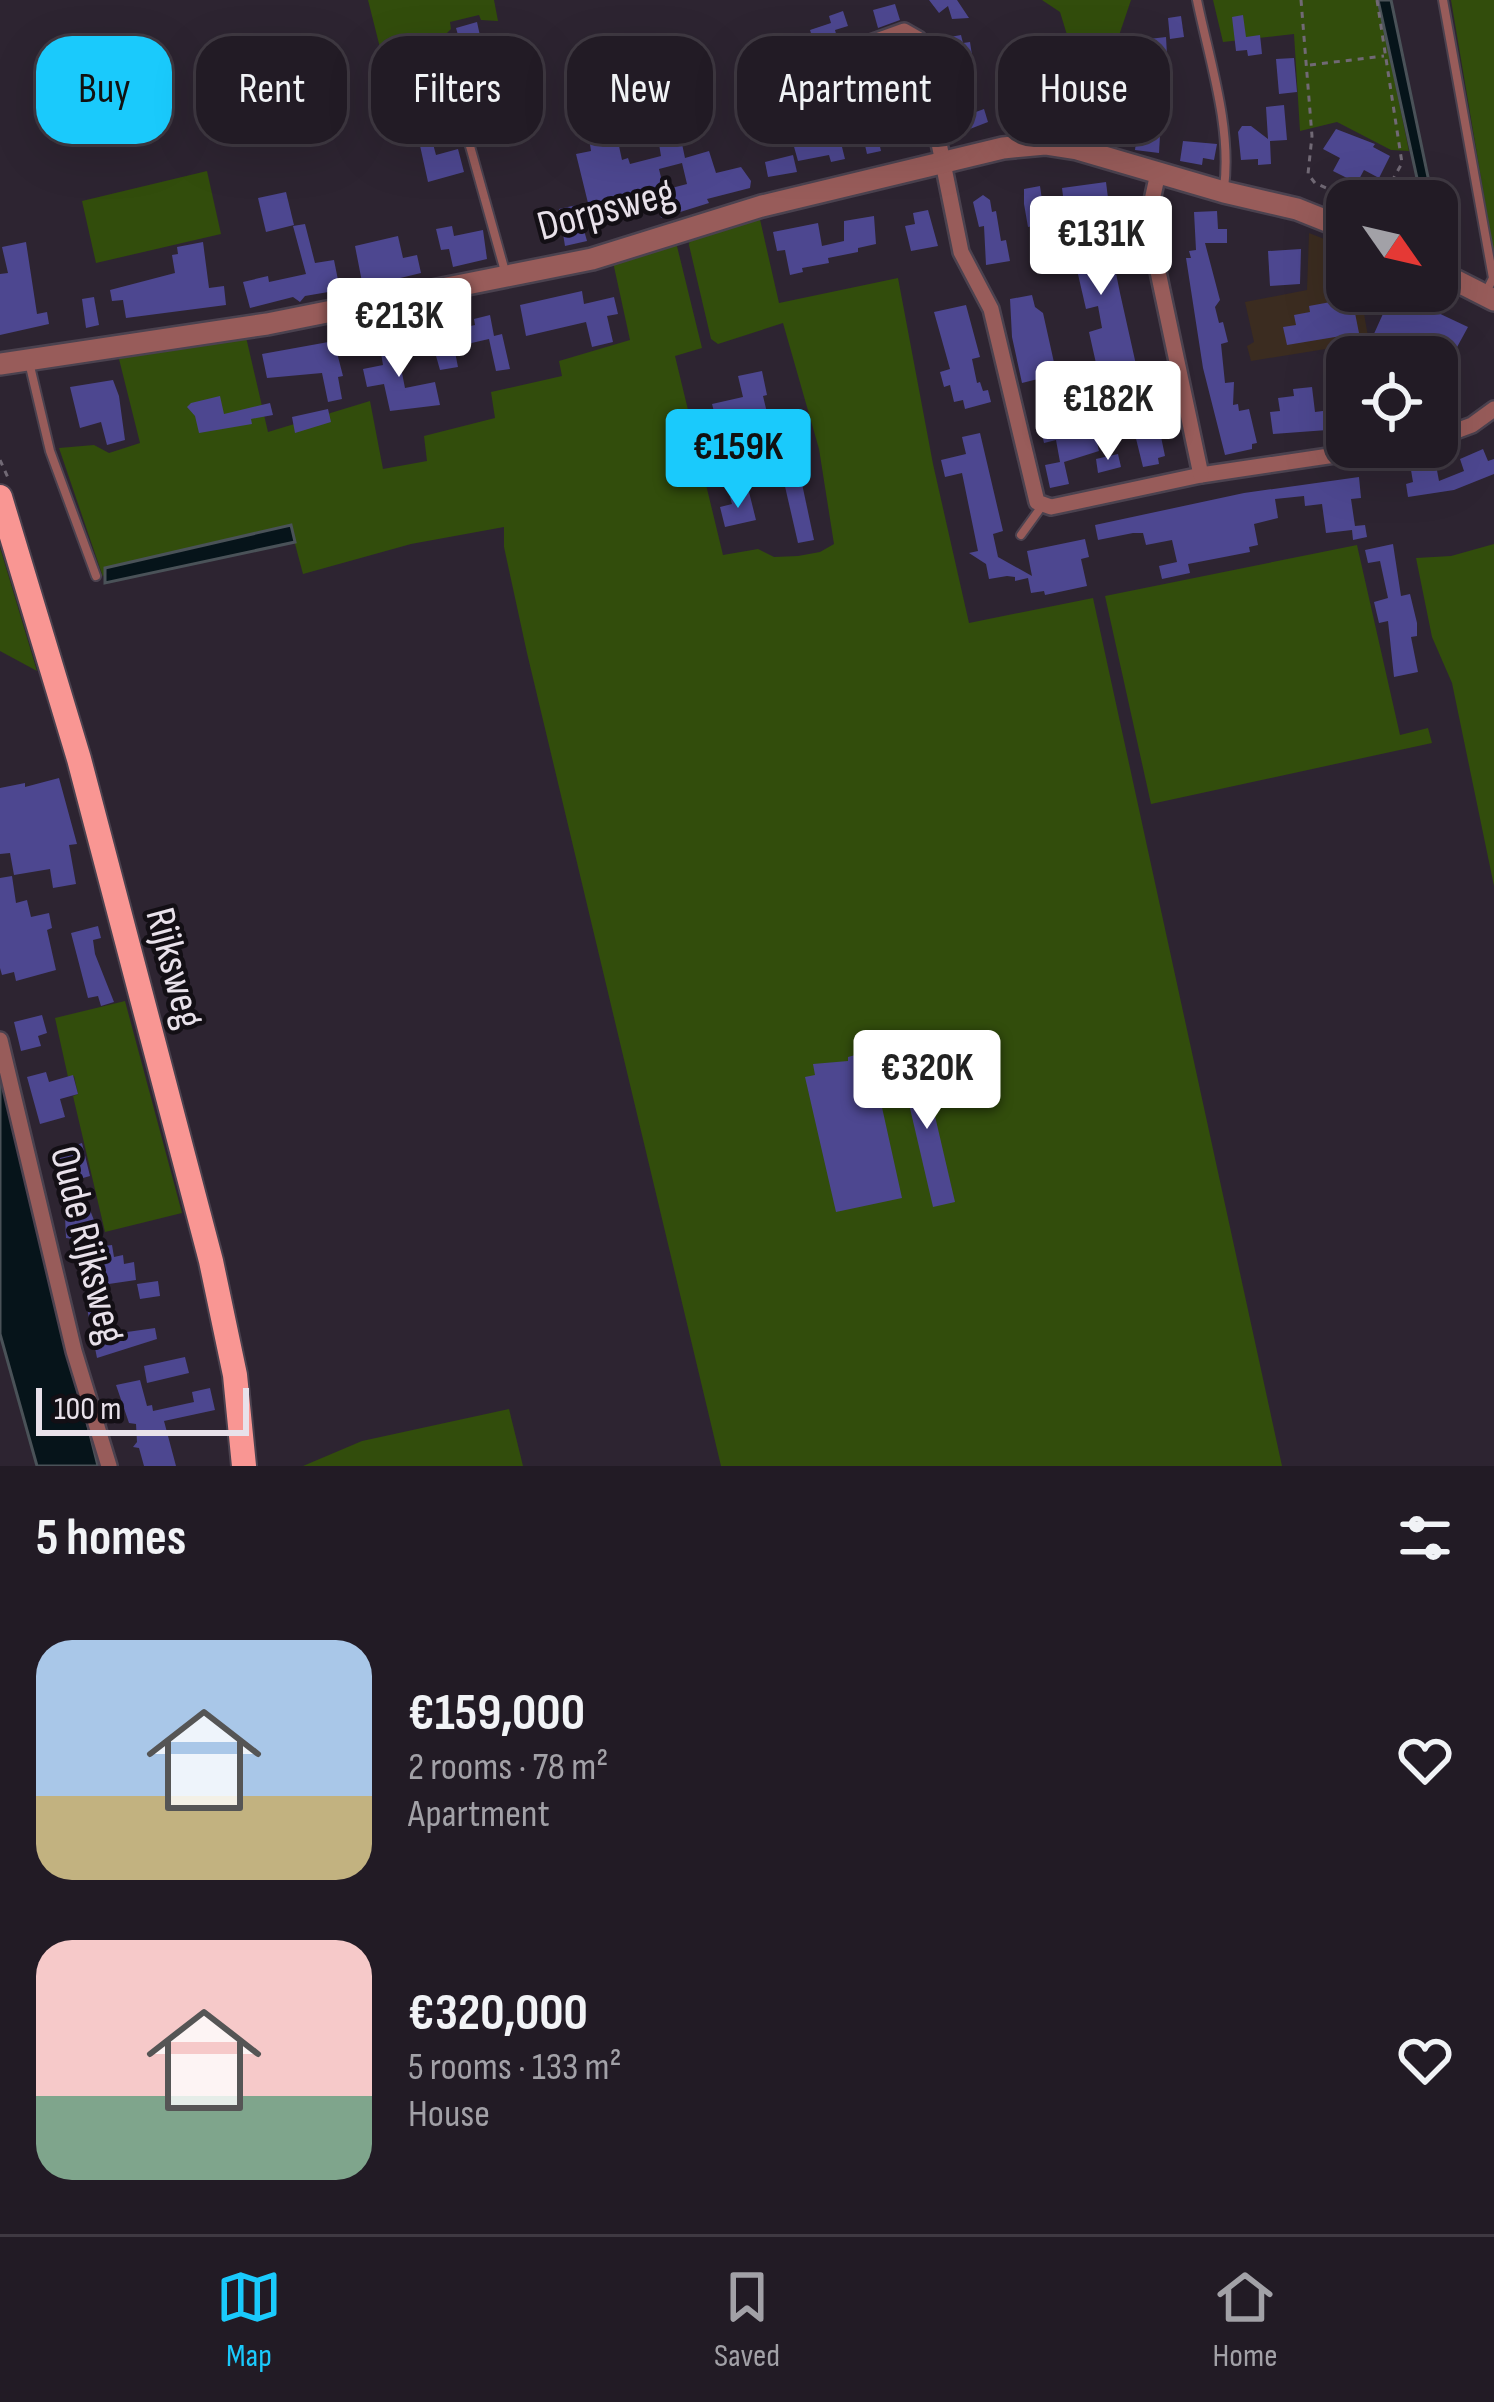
<!DOCTYPE html>
<meta charset="utf-8">
<style>
:root{--surface:#221b25;--page:#2e2832;--text:#f1f3f6;--muted:#a2a1a7;--line:#3f3942;--accent:#1acafc}
body{margin:0;font-family:"Sofia Sans Condensed",sans-serif;background:var(--page);color:var(--text);height:100vh;display:flex;flex-direction:column;font-size:45px;white-space:nowrap}
*{box-sizing:border-box;margin:0}
p{font-size:39px;color:var(--muted)}
.icon{flex:none;width:66px;height:66px;fill:none;stroke:currentColor;stroke-width:2;stroke-linecap:round;stroke-linejoin:round}
.map{position:relative;height:1466px;overflow:hidden}
.side{display:flex;flex-direction:column;background:var(--surface);flex:1}
.side>*{flex:none}
.top-card{position:absolute;left:36px;top:36px;width:1422px;height:108px;display:flex;gap:24px}
.needle{width:78px;rotate:124deg}
.tools{position:absolute;left:1326px;top:180px;display:grid;gap:24px}
.tools a{display:grid;place-items:center;width:132px;height:132px;border-radius:24px;background:var(--surface);box-shadow:0 12px 48px #0002,0 0 0 3px var(--line);font-size:60px}
.scale{position:absolute;left:36px;bottom:30px;width:213px;box-sizing:border-box;padding-left:12px;border:6px solid #e8e1ea;border-top:0;font-size:33px;line-height:42px;white-space:nowrap;color:#e8e1ea;-webkit-text-stroke:9px #130f15;paint-order:stroke}
.price{position:absolute;translate:-50% -102px;padding:0 27px;border-radius:12px;background:#fff;color:#222;font-size:39px;line-height:78px;filter:drop-shadow(0 3px 6px #0008)}
.price::after{content:'';position:absolute;left:50%;top:72px;width:36px;height:27px;margin-left:-18px;background:inherit;clip-path:polygon(0 0,100% 0,50% 100%)}
.price.on{background:var(--accent);color:#111}
ul{padding:0;list-style:none}
li{display:flex;align-items:center;gap:36px;height:300px;padding:0 36px}
li span{display:grid;place-items:center;flex:none;width:336px;height:240px;border-radius:36px;color:#555}
li>.icon{margin-inline-start:auto}
span .icon{width:144px;height:144px;fill:#fffc;stroke-width:1}
li b{font-size:51px}
h2{display:flex;justify-content:space-between;align-items:center;height:144px;padding:0 36px;font-size:51px}
.tag{padding:0 42px;border-radius:36px;background:var(--surface);box-shadow:0 12px 48px #0002,0 0 0 3px var(--line);font-size:42px;line-height:108px}
.tag.on{background:var(--accent);color:#111}
.tabs{display:flex;justify-content:space-around;align-items:center;height:168px;border-top:3px solid var(--line);background:var(--surface);font-size:33px;color:var(--muted)}
.tabs a{display:grid;justify-items:center;gap:6px}
.tabs .on{color:var(--accent)}
.map>svg:first-child{display:block}
.education{fill:#3b2c20}
.green{fill:#324d0c}
.water{fill:#06141a;stroke:#4a5258;stroke-width:3}
.building{fill:#4d4790;fill-rule:evenodd}
.lines{fill:none;stroke-linecap:round;stroke-linejoin:round}
.service-casing{stroke:#4b424f;stroke-width:12}
.minor-casing{stroke:#4b424f;stroke-width:20}
.tertiary-casing{stroke:#4b424f;stroke-width:26}
.primary-casing{stroke:#4b424f;stroke-width:28}
.path{stroke:#716975;stroke-width:3;stroke-dasharray:6 6;stroke-linecap:butt}
.service{stroke:#985c5a;stroke-width:8}
.minor{stroke:#985c5a;stroke-width:15}
.tertiary{stroke:#985c5a;stroke-width:21}
.primary{stroke:#f99693;stroke-width:24}
.labels{text-anchor:middle;dominant-baseline:central;stroke-width:9;stroke-linejoin:round;paint-order:stroke}
.street-label{font-size:42px;fill:#e8e1ea;stroke:#130f15}
</style>
<div class="map">
<svg width="1494" height="1466" viewBox="0 0 1494 1466">
<rect width="100%" height="100%" fill="#2d2431"/>
<!-- education -->
<polygon class="education" points="1309,233 1347,248 1347,291 1360,291 1369,342 1251,361 1247,346 1254,342 1245,302 1307,290"/>
<!-- green -->
<g class="green">
<path d="M368,0H494L498,21L481,20L479,15L450,22L451,29C421,56 422,92 430,129L402,135Z"/>
<polygon points="1042,0 1131,0 1108,68 1079,74 1060,12"/>
<polygon points="1213,0 1378,0 1409,151 1391,150 1337,122 1300,131 1294,34 1223,42"/>
<polygon points="1451,0 1494,0 1494,255"/>
<polygon points="911,39 921,81 871,93 859,54"/>
<polygon points="207,171 221,234 96,263 82,201"/>
<polygon points="759,215 779,303 898,278 933,464 969,623 1093,598 1282,1466 721,1466 527,653 504,547 504,527 411,544 303,574 290,525 106,568 103,577 59,448 94,445 109,453 140,443 118,355 246,337 268,432 370,401 383,469 427,461 424,436 495,418 491,392 562,376 559,361 630,340 613,262 676,242 702,348 675,356 723,555 758,549 774,557 798,556 820,552 834,544 819,449 783,323 718,344 711,339 689,245 690,237"/>
<polygon points="1494,544 1494,886 1452,683 1432,637 1416,558 1451,556"/>
<polygon points="1357,545 1400,735 1428,728 1432,743 1151,804 1105,596"/>
<polygon points="0,548 2,554 37,671 0,651"/>
<polygon points="125,1001 182,1213 105,1232 73,1096 78,1094 74,1076 68,1077 55,1018"/>
<polygon points="509,1409 523,1466 303,1466 362,1441"/>
</g>
<!-- water -->
<g class="water">
<polygon points="1378,0 1391,0 1433,201 1422,201"/>
<polygon points="291,525 295,542 105,583 105,568"/>
<polygon points="0,1073 98,1466 37,1466 0,1334"/>
</g>
<!-- building -->
<g class="building">
<polygon points="929,0 957,0 969,18 952,19 948,6 939,13"/>
<polygon points="895,4 900,20 878,28 873,10"/>
<polygon points="843,11 848,26 835,30 838,41 815,46 810,30 831,23 829,16"/>
<polygon points="1243,15 1246,37 1260,35 1262,54 1248,56 1247,50 1236,51 1232,17"/>
<polygon points="1181,16 1184,37 1170,39 1168,18"/>
<polygon points="477,22 497,113 437,128 428,87 445,83 438,58 463,52 456,28"/>
<polygon points="961,35 963,43 970,42 977,88 959,91 957,84 946,87 939,39"/>
<polygon points="1166,37 1168,72 1142,75 1141,61 1151,59 1149,39"/>
<polygon points="1294,58 1297,92 1279,94 1276,59"/>
<polygon points="835,65 844,105 824,109 815,70"/>
<polygon points="1057,76 1064,116 1046,119 1039,79"/>
<polygon points="1099,100 1114,100 1114,116 1143,116 1143,129 1098,127"/>
<polygon points="1284,105 1287,140 1270,141 1271,164 1258,165 1258,159 1241,160 1238,132 1242,126 1251,126 1268,139 1266,107"/>
<polygon points="798,109 800,119 814,116 818,135 846,130 849,145 842,147 845,159 831,162 829,155 798,161 784,111"/>
<polygon points="984,109 988,122 957,134 954,120"/>
<polygon points="920,112 924,129 916,131 919,142 905,146 902,133 878,138 881,151 867,154 862,132 871,130 870,124"/>
<polygon points="429,129 436,155 458,149 464,172 428,182 417,132"/>
<polygon points="1336,129 1375,144 1373,147 1390,156 1379,178 1364,170 1357,183 1333,171 1340,158 1323,149"/>
<path d="M616,132L622,160L628,158L630,164L661,156L659,144L681,139L685,158L709,151L716,173L741,167L751,181L750,188L707,199L709,203L661,218L657,201L611,211L609,201L588,203L576,154L591,151L589,138ZM682,163L687,184L664,190L659,169Z"/>
<polygon points="1137,133 1160,135 1159,153 1135,150"/>
<polygon points="1183,141 1217,144 1214,160 1203,158 1202,165 1180,161"/>
<polygon points="793,155 797,172 768,177 765,162"/>
<polygon points="1106,182 1110,214 1120,213 1122,228 1107,229 1120,293 1145,405 1154,403 1165,456 1158,458 1159,464 1143,467 1125,394 1104,399 1089,332 1102,328 1098,306 1086,309 1069,235 1056,237 1054,222 1028,227 1024,204 1024,189 1040,186 1042,200 1063,196 1062,188"/>
<polygon points="286,192 294,225 266,232 258,198"/>
<polygon points="983,195 990,200 992,212 996,211 1001,241 1006,240 1010,261 986,265 984,226 979,227 973,202"/>
<polygon points="577,205 587,241 565,246 559,209"/>
<polygon points="928,210 938,246 911,251 905,226 915,224 913,213"/>
<polygon points="1217,211 1218,229 1227,229 1227,243 1205,243 1220,300 1215,307 1219,323 1223,322 1228,342 1221,344 1225,383 1234,382 1233,405 1238,404 1239,411 1249,409 1257,443 1252,444 1252,449 1225,455 1203,368 1186,258 1191,258 1189,251 1196,250 1194,212"/>
<polygon points="874,216 876,244 858,248 858,252 828,258 829,263 802,268 803,272 790,275 785,250 777,251 773,232 818,223 822,246 844,241 844,221"/>
<polygon points="305,224 315,263 334,260 340,290 305,296 300,302 293,297 250,308 243,282 268,276 269,282 306,274 293,226"/>
<polygon points="452,226 454,236 483,230 487,259 453,267 449,249 441,250 436,229"/>
<polygon points="398,236 403,258 417,255 421,273 363,287 355,246"/>
<polygon points="26,242 37,314 47,312 49,324 0,335 0,274 8,273 2,247"/>
<polygon points="203,242 209,288 224,286 226,305 126,318 123,300 112,301 110,290 175,273 172,255 178,254 177,247"/>
<polygon points="1301,249 1300,284 1270,286 1268,251"/>
<polygon points="582,291 584,304 614,297 618,314 607,316 613,342 592,347 586,322 526,336 520,305"/>
<polygon points="1032,295 1035,307 1043,313 1055,367 1044,369 1046,377 1022,383 1012,337 1010,299"/>
<polygon points="1391,296 1415,307 1417,303 1468,327 1450,360 1418,351 1415,357 1409,357 1373,336"/>
<polygon points="94,297 99,325 86,328 82,299"/>
<polygon points="1352,298 1359,333 1287,345 1283,327 1296,325 1294,315 1310,312 1309,306"/>
<polygon points="966,305 980,357 972,359 977,383 980,382 983,391 988,390 991,402 965,409 963,400 954,402 950,385 944,387 940,372 950,369 934,312"/>
<polygon points="490,315 494,336 502,334 510,369 496,371 489,339 454,347 458,367 440,370 427,324 447,320 449,331 475,325 474,319"/>
<polygon points="394,333 405,388 435,382 440,405 390,411 384,384 367,387 363,369 383,365 378,336"/>
<polygon points="334,341 343,376 338,377 342,399 328,402 322,373 267,378 262,354"/>
<polygon points="762,371 767,395 763,396 776,450 727,461 712,404 743,397 738,376"/>
<polygon points="113,380 119,396 125,440 107,445 101,422 80,428 70,387"/>
<polygon points="1312,387 1315,412 1338,409 1341,429 1273,434 1270,412 1280,411 1278,398 1294,396 1293,389"/>
<polygon points="220,396 224,414 270,403 273,415 251,419 252,424 199,433 195,416 187,407 191,403"/>
<polygon points="1065,408 1067,419 1090,413 1099,451 1064,462 1069,484 1050,488 1045,465 1060,462 1056,440 1044,443 1039,420 1050,417 1049,411"/>
<polygon points="328,409 331,422 295,433 292,417"/>
<polygon points="980,433 1003,531 993,534 998,557 1032,576 1027,551 1085,539 1089,557 1081,559 1087,586 1045,595 1044,591 1031,593 1028,578 1015,581 1015,577 1007,576 989,579 986,564 969,553 978,551 962,473 945,477 941,460 966,454 962,437"/>
<polygon points="1483,449 1488,461 1494,459 1494,474 1454,490 1408,497 1406,484 1413,482 1411,470 1436,465 1439,481 1464,471 1460,459"/>
<polygon points="1118,454 1121,467 1098,473 1096,459"/>
<polygon points="798,465 814,540 798,543 781,469"/>
<polygon points="1359,477 1361,498 1351,499 1355,526 1365,525 1367,537 1353,540 1352,530 1326,533 1322,504 1305,506 1304,496 1275,499 1278,518 1254,524 1258,545 1249,547 1250,552 1188,564 1190,573 1162,579 1159,566 1177,562 1172,540 1146,545 1143,533 1133,533 1098,540 1095,525 1244,493"/>
<polygon points="749,492 756,520 725,527 720,507 732,504 730,497"/>
<polygon points="1393,544 1401,596 1410,594 1417,623 1417,636 1411,637 1418,672 1394,677 1388,621 1379,623 1374,602 1388,598 1380,561 1368,563 1365,550"/>
<polygon points="59,778 77,844 69,845 76,884 53,888 50,869 14,875 10,853 0,854 0,788 25,783 25,787"/>
<polygon points="12,876 16,903 27,900 31,917 49,913 52,928 47,930 56,970 16,981 14,972 2,975 0,968 0,878"/>
<polygon points="98,926 101,938 93,940 95,954 114,1002 101,1006 98,996 88,998 71,933"/>
<polygon points="42,1015 47,1033 38,1036 41,1046 21,1051 14,1022"/>
<polygon points="859,1054 862,1064 872,1062 902,1198 836,1212 805,1077 815,1075 813,1064 848,1061 848,1057"/>
<polygon points="921,1056 955,1202 933,1207 899,1061"/>
<polygon points="46,1072 49,1082 73,1075 78,1094 60,1099 65,1117 40,1124 27,1077"/>
<polygon points="82,1143 90,1176 76,1180 73,1165 63,1168 62,1163 56,1164 53,1153"/>
<polygon points="90,1210 104,1246 112,1245 114,1257 123,1255 124,1264 134,1262 136,1280 95,1286 81,1240 66,1238 65,1217"/>
<polygon points="158,1281 160,1296 140,1299 137,1284"/>
<polygon points="106,1299 113,1334 155,1328 157,1339 97,1358 86,1303"/>
<polygon points="185,1357 189,1373 147,1383 144,1366"/>
<polygon points="140,1380 147,1406 152,1405 153,1411 194,1402 192,1392 210,1388 215,1410 164,1421 176,1466 144,1466 139,1448 133,1447 137,1442 136,1424 129,1423 116,1385"/>
</g>
<g class="lines">
<!-- service casing -->
<g class="service-casing">
<g id="service">
<path d="M1197,0C1209,59 1232,127 1224,188"/>
<polyline points="1443,0 1493,278 1485,294"/>
<polyline points="468,139 506,275"/>
<polyline points="29,362 50,451 96,576"/>
<polyline points="1021,535 1042,506"/>
</g>
</g>
<!-- minor casing -->
<g class="minor-casing">
<g id="minor">
<polyline points="928,84 876,98 866,95 854,49 904,31 918,39 961,252 991,309 1037,502 1051,507 1201,475 1389,447"/>
<polyline points="1158,173 1149,214 1153,248 1201,475"/>
<polyline points="1437,438 1472,425 1494,409"/>
<polyline points="0,1040 74,1351 109,1466"/>
</g>
</g>
<!-- tertiary casing -->
<g class="tertiary-casing">
<g id="tertiary">
<polyline points="1437,271 1494,300"/>
<polyline points="0,364 267,324 592,259 762,206 1003,148 1045,144 1077,149 1224,192 1297,209 1347,229"/>
</g>
</g>
<!-- primary casing -->
<g class="primary-casing">
<polyline id="primary" points="0,497 79,759 211,1261 235,1375 244,1466"/>
</g>
<!-- path -->
<g class="path">
<polyline points="1301,0 1312,136 1308,174 1315,183 1356,201"/>
<polyline points="1377,0 1402,163 1381,201"/>
<polyline points="1310,65 1384,56"/>
<polyline points="0,460 9,480"/>
</g>
<!-- service -->
<use href="#service" class="service"/>
<!-- minor -->
<use href="#minor" class="minor"/>
<!-- tertiary -->
<use href="#tertiary" class="tertiary"/>
<!-- primary -->
<use href="#primary" class="primary"/>
</g>
<g class="labels">
<!-- street labels -->
<g class="street-label">
<text transform="translate(606 210) rotate(-15)">Dorpsweg</text>
<text transform="translate(174 968) rotate(75)">Rijksweg</text>
<text transform="translate(87 1245) rotate(76)">Oude Rijksweg</text>
</g>
</g>
</svg>
<div class="tools">
<a><svg class="needle" viewBox="-14 -14 28 28"><path d="M0-13l5 13h-10z" fill="#e53935"/><path d="M0 13l5-13h-10z" fill="#a2a1a7"/></svg></a>
<a><svg class="icon" aria-label="locate" viewBox="0 0 24 24"><circle cx="12" cy="12" r="6"/><path d="M12 2v4M12 18v4M2 12h4M18 12h4"/></svg></a>
</div>
<div class="scale">100 m</div>
<b class="price" style="left:1101px;top:298px">€131K</b>
<b class="price" style="left:399px;top:380px">€213K</b>
<b class="price" style="left:1108px;top:463px">€182K</b>
<b class="price on" style="left:738px;top:511px">€159K</b>
<b class="price" style="left:927px;top:1132px">€320K</b>
<div class="top-card">
<a class="tag on">Buy</a>
<a class="tag">Rent</a>
<a class="tag">Filters</a>
<a class="tag">New</a>
<a class="tag">Apartment</a>
<a class="tag">House</a>
</div>
</div>
<section class="side">
<h2>5 homes<svg class="icon" aria-label="filters" viewBox="0 0 24 24"><path d="M4 7h16M4 17h16"/><circle cx="9" cy="7" r="2"/><circle cx="15" cy="17" r="2"/></svg></h2>
<ul>
<li><span style="background:linear-gradient(#a9c7e8 65%,#c2b280 0)"><svg class="icon" aria-label="home" viewBox="0 0 24 24"><path d="M3 11l9-7 9 7M6 9v11h12V9"/></svg></span><div><b>€159,000</b><p>2 rooms · 78 m²</p><p>Apartment</p></div><svg class="icon" aria-label="heart" viewBox="0 0 24 24"><path d="M12 20l-8-8c-3-5 5-10 8-4 3-6 11-1 8 4z"/></svg></li>
<li><span style="background:linear-gradient(#f6c9c9 65%,#7fa58c 0)"><svg class="icon" aria-label="home" viewBox="0 0 24 24"><path d="M3 11l9-7 9 7M6 9v11h12V9"/></svg></span><div><b>€320,000</b><p>5 rooms · 133 m²</p><p>House</p></div><svg class="icon" aria-label="heart" viewBox="0 0 24 24"><path d="M12 20l-8-8c-3-5 5-10 8-4 3-6 11-1 8 4z"/></svg></li>
</ul>
</section>
<nav class="tabs">
<a class="on"><svg class="icon" aria-label="map" viewBox="0 0 24 24"><path d="M3 6l6-2 6 2 6-2v14l-6 2-6-2-6 2zM9 4v14M15 6v14"/></svg>Map</a>
<a><svg class="icon" aria-label="saved" viewBox="0 0 24 24"><path d="M7 4h10v16l-5-4-5 4z"/></svg>Saved</a>
<a><svg class="icon" aria-label="home" viewBox="0 0 24 24"><path d="M3 11l9-7 9 7M6 9v11h12V9"/></svg>Home</a>
</nav>
